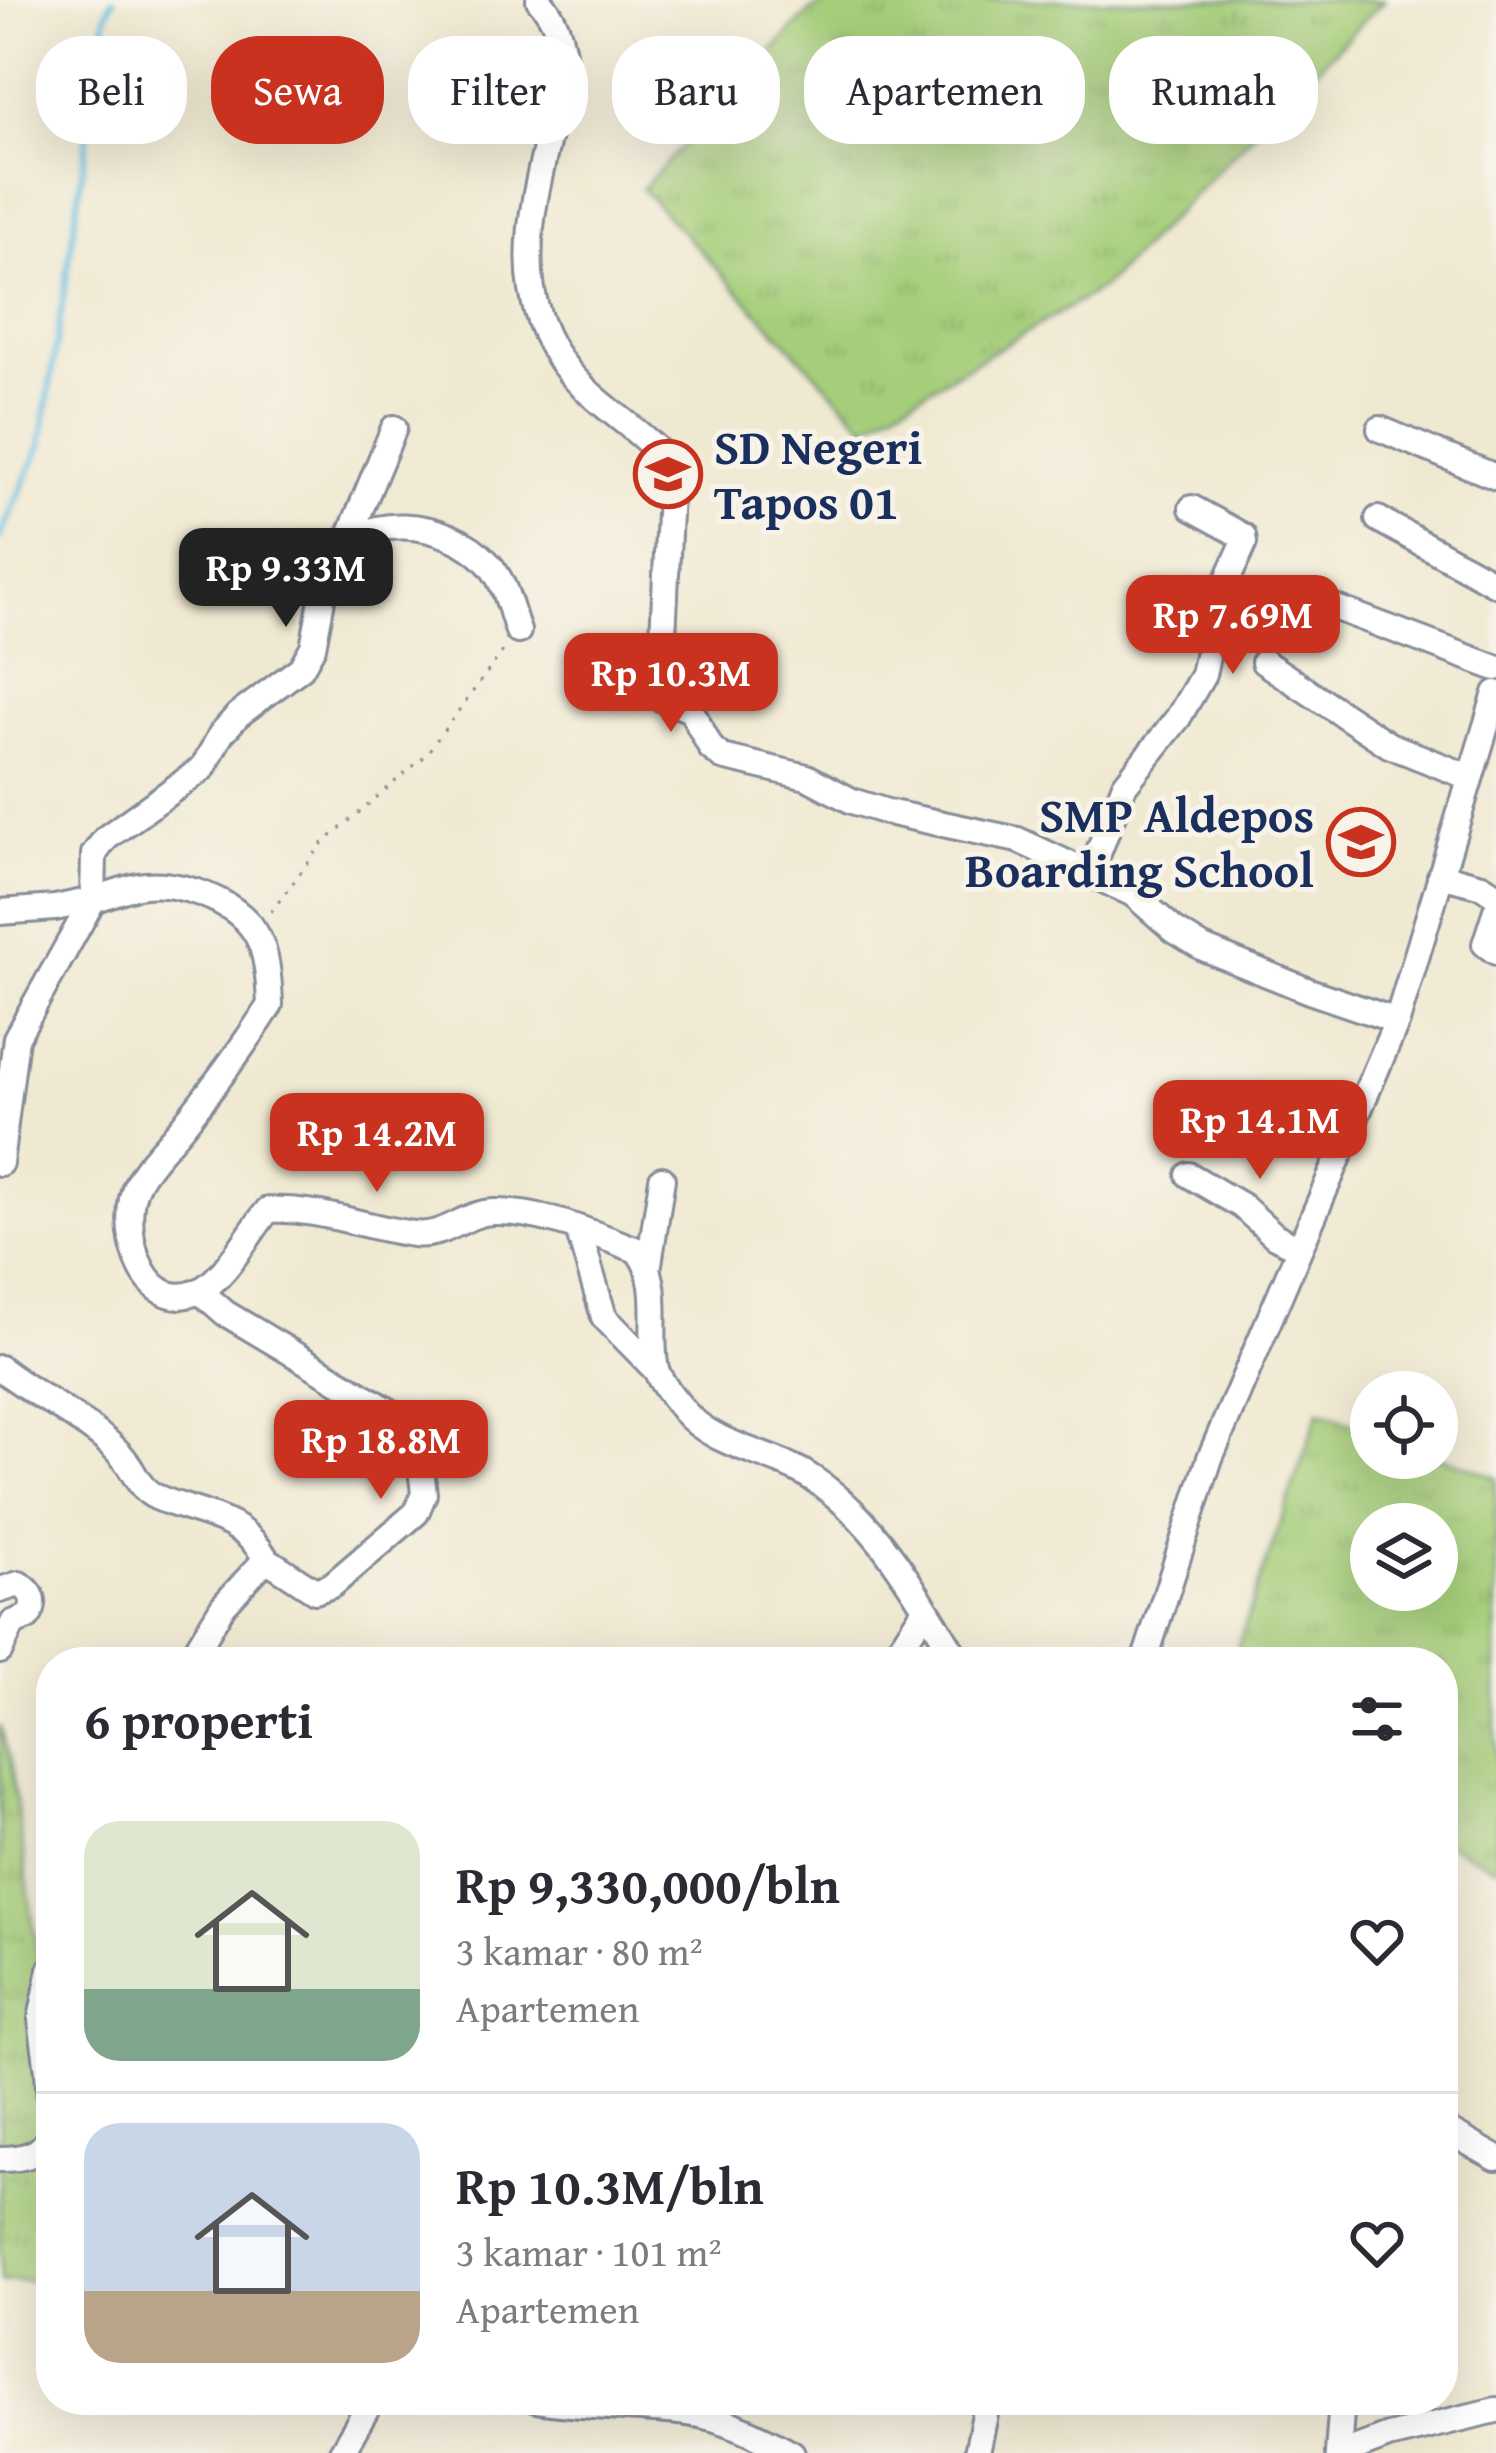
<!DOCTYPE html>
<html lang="id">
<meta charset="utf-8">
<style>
:root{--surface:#fff;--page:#f2f2f3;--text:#2b2b33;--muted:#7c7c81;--line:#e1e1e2;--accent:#c8321e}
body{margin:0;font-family:"Gentium Book Plus",serif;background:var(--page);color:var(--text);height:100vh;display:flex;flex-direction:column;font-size:45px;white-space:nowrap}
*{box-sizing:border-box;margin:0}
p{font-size:39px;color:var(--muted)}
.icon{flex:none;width:66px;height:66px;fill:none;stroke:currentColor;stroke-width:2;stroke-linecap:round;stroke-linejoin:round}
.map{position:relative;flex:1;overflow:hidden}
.panel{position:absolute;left:36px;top:1647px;width:1422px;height:768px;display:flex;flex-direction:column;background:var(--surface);border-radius:48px;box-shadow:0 12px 48px #0002}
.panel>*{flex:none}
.guide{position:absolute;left:36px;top:36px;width:1425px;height:108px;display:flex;gap:24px}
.tools{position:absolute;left:1350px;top:1371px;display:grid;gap:24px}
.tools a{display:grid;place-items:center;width:108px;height:108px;border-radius:50%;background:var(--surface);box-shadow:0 12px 48px #0002;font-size:60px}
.price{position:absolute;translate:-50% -102px;padding:0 27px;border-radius:24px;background:var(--accent);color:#fff;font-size:39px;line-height:78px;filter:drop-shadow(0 3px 6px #0008)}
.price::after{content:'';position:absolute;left:50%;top:72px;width:36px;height:27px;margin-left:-18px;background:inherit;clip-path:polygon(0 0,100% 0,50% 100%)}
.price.on{background:#222;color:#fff}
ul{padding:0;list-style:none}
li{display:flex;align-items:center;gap:36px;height:300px;padding:0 48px}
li+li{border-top:3px solid var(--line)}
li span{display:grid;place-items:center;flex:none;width:336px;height:240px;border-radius:36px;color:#555}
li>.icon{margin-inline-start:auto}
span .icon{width:144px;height:144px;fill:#fffc;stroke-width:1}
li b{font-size:51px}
h2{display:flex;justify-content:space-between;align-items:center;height:144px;padding:0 48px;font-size:51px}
.chip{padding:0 42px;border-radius:48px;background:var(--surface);box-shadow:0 12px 48px #0002;font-size:42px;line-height:108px}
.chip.on{background:var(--accent);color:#fff}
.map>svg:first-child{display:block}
.grass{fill:url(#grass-tufts);stroke:#607e6c;stroke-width:3;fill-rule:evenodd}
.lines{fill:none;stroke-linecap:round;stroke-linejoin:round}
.stream{stroke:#66bfe3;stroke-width:6}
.minor-casing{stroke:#868c98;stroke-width:30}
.path{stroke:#868c98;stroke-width:3;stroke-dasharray:3 9;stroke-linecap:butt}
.minor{stroke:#fff;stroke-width:24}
.labels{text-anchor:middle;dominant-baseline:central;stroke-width:10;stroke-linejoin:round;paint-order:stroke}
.poi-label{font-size:48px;font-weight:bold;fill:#1b2f5e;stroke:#f7f3e8;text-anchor:start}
</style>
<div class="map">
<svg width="1496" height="2453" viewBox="0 0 1496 2453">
<defs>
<pattern id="grass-tufts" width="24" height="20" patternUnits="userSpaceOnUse" patternTransform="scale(3)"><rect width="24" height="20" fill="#a6ce7a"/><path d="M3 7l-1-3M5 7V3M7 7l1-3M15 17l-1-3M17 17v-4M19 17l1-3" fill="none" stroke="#8eb16c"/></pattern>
</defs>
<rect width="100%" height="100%" fill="#f7f3e8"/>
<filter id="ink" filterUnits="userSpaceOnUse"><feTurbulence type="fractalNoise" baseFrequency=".00833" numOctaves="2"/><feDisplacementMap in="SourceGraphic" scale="24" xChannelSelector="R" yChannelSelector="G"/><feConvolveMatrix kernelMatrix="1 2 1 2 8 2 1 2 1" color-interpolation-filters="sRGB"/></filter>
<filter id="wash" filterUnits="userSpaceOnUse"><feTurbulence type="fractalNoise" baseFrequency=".004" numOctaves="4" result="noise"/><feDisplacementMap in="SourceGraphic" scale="48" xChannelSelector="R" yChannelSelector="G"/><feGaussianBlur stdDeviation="2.7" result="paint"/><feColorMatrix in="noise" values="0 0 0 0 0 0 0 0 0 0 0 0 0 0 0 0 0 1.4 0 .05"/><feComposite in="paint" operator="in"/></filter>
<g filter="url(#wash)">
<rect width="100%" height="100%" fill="#f0e9d2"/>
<!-- grass -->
<g class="grass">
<polygon points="835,0 1384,0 1102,288 865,426 642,189 810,11"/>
<path d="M1319,1411L1371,1430V1458H1437V1455L1496,1477V1868L1443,1841V1662H1232ZM1437,1524V1590H1371V1524Z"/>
<polygon points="0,1725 11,1765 51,2050 51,2279 0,2282"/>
</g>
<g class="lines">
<!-- stream -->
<polyline class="stream" points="0,537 41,445 106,15 113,0"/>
</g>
</g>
<g filter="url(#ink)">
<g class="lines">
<!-- minor casing -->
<g class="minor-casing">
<g id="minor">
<path d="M539,0C556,18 561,37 564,62C549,166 491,278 570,373C598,406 638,428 667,460L671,472L660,698L691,710L711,748L722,757L807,777L852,801L887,812L1018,840L1133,894L1174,930L1203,948L1309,991L1397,1021"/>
<polyline points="1380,429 1496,477"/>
<polyline points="1378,519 1496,584"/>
<polyline points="347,542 394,428"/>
<polyline points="1331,606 1496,668"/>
<polyline points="1264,662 1389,745 1469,777"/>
<polyline points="1090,874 1124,786 1178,718 1203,675 1219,599 1244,543 1243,536 1192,508"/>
<polyline points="1440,875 1482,886 1496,895"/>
<polyline points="1496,910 1485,944 1496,952"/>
<path d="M0,912L55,908L93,900L94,854L106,838L203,768L221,734L238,715L301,668L313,647L328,568C356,507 449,520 488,563C505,581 510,608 518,631"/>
<path d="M0,1163L16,1038L93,900C108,895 123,889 138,886C175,879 234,899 255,932C268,952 269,983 270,1005C244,1046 214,1086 184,1124C169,1143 149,1161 138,1182C117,1219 139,1316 197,1292C224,1281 248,1234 268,1210C318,1207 365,1228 414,1234C446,1238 464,1213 493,1212C542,1211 592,1233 637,1250C663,1282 649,1325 655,1364C657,1380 673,1397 683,1410C713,1446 765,1451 804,1473C877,1517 915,1593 959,1662"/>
<polyline points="1189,1175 1242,1206 1275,1236 1297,1247"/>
<polyline points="578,1229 604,1317 655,1369"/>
<polyline points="649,1264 662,1179"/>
<path d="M0,1368C35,1396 93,1423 121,1455C134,1469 137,1488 156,1497C197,1515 242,1515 266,1559"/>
<path d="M0,1590L19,1584C34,1592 37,1604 28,1617L13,1623L0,1651"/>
<polyline points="189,1662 223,1606 266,1559 315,1591 332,1585 416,1513 424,1494 419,1450 389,1411 225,1313 200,1291"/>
<polyline points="891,1662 925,1609"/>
<polyline points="1144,1662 1210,1458 1397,1021 1496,693"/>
<polyline points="48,2071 41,2019 51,1969"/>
<polyline points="51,2072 48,2071 51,2122"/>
<polyline points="1443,2128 1496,2158"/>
<path d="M0,2159C23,2159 44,2155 51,2132"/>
<path d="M536,2400C586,2408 636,2407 687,2413C724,2417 760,2436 792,2453"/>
<polyline points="341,2453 372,2400"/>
<polyline points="977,2453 988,2400"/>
<polyline points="1338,2453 1342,2400"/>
<polyline points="1344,2453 1388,2436 1496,2410"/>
</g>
</g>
<!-- path -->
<polyline class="path" points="271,912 322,844 424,757 503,651"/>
<!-- minor -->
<use href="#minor" class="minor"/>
</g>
</g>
<!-- icons -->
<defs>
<g id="school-ring" transform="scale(3.45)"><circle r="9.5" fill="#f7f3e8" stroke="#c8321e" stroke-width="1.5"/><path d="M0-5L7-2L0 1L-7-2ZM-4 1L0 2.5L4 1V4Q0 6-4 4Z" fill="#c8321e"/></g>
</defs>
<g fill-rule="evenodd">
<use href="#school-ring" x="668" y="474"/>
<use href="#school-ring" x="1361" y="842"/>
</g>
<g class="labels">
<!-- poi labels -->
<g class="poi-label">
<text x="714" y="446">SD Negeri<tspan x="714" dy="55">Tapos 01</tspan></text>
<text x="1314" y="814" text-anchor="end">SMP Aldepos<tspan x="1314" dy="55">Boarding School</tspan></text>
</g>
</g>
</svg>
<div class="tools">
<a><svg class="icon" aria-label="locate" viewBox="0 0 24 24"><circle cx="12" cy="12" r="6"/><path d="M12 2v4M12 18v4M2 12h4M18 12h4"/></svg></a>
<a><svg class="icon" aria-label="layers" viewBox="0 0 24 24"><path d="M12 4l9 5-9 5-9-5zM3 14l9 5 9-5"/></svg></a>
</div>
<b class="price on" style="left:286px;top:630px">Rp 9.33M</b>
<b class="price" style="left:1233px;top:677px">Rp 7.69M</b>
<b class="price" style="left:671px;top:735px">Rp 10.3M</b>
<b class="price" style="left:1260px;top:1182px">Rp 14.1M</b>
<b class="price" style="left:377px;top:1195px">Rp 14.2M</b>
<b class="price" style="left:381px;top:1502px">Rp 18.8M</b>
<div class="guide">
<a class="chip">Beli</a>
<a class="chip on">Sewa</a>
<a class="chip">Filter</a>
<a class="chip">Baru</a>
<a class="chip">Apartemen</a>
<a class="chip">Rumah</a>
</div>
<section class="panel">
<h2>6 properti<svg class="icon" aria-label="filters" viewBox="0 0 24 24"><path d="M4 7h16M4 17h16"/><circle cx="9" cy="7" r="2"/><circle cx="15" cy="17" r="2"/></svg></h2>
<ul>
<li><span style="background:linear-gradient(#dfe7d0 70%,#7fa58c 0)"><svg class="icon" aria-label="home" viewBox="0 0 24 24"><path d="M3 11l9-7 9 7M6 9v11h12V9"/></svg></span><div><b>Rp 9,330,000/bln</b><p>3 kamar · 80 m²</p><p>Apartemen</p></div><svg class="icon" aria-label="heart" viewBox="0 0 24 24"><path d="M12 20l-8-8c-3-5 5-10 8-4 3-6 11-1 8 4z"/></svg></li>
<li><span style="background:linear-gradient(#c9d6e8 70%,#b9a48a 0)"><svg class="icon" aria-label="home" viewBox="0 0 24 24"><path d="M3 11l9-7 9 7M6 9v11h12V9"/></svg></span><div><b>Rp 10.3M/bln</b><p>3 kamar · 101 m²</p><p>Apartemen</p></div><svg class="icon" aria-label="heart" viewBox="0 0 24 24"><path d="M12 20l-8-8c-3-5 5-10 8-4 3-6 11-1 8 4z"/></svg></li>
</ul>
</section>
</div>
